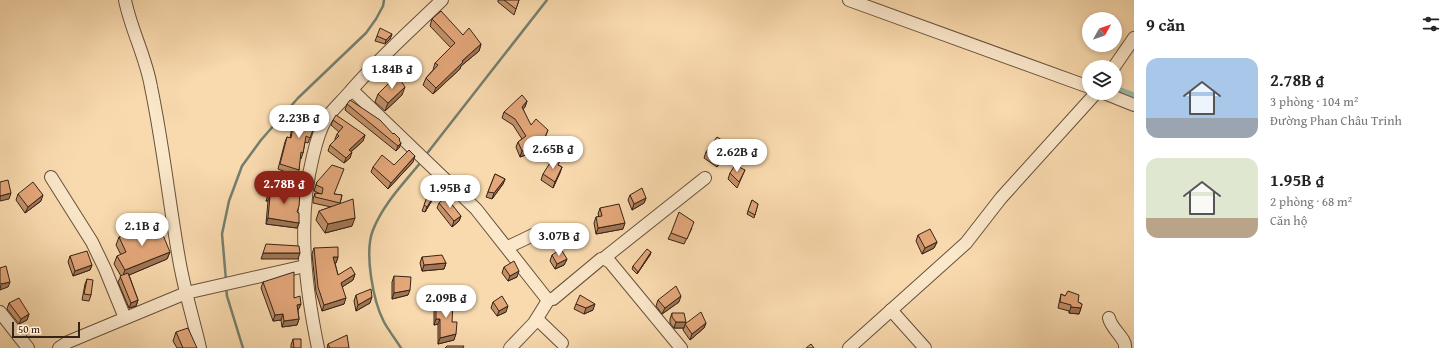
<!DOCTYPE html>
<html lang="vi">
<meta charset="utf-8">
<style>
:root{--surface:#fff;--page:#f2f2f2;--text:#222;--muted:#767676;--accent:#8f2418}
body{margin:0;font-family:"Gentium Book Plus",serif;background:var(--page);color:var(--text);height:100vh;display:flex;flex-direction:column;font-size:15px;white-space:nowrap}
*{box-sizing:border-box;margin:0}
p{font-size:13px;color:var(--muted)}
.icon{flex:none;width:22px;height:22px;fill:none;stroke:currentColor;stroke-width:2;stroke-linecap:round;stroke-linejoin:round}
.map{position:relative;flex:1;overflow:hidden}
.panel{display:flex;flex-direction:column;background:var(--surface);width:320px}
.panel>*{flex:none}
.needle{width:26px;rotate:50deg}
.tools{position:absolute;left:1082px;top:12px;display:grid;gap:8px}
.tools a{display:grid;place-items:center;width:40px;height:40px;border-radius:50%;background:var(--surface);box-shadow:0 2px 6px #0003;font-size:20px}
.scale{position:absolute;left:12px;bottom:10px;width:68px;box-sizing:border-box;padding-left:4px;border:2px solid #352416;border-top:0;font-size:11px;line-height:14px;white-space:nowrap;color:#352416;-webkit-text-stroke:3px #fbe7ca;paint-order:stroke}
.price{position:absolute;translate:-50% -34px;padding:0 9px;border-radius:14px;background:#fff;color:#222;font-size:13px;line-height:26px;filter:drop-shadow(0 1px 2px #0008)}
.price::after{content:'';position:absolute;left:50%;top:24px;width:12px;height:9px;margin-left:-6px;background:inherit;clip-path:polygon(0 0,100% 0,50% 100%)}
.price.on{background:var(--accent);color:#fff}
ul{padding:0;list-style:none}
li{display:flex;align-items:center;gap:12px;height:100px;padding:0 12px}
li span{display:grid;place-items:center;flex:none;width:112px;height:80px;border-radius:12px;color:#555}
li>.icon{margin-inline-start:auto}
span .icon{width:48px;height:48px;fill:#fffc;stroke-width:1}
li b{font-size:17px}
h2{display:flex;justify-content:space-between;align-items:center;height:48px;padding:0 12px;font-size:17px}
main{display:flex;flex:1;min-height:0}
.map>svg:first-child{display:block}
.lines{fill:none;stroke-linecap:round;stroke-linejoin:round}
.stream{stroke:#747f6e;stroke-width:2.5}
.canal{stroke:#9ebba9;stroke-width:9}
.minor-casing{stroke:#66523c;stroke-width:14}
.minor{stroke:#fbe7ca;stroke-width:12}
.wall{fill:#c49069;stroke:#352416}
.shaded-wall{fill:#a07555;stroke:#352416}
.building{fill:#e4a77a;stroke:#352416}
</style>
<main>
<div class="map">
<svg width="1134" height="348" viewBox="0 0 1134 348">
<rect width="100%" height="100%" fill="#f9daae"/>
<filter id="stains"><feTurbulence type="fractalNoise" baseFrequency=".005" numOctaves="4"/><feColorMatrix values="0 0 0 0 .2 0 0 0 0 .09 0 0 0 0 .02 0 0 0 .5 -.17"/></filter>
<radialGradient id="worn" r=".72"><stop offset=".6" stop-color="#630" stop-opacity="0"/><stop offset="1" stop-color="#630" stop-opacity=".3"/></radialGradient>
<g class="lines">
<!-- stream -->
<g class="stream">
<polyline points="425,156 547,0"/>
<polyline points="226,280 222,234 229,201 242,166 261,140 298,98 366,33 376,19 383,6 384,0"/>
<polyline points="226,287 227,296 243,348"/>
<path d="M401,348C396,340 389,331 384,322C373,301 364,252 373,230C383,204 404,183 421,162"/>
</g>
<!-- canal -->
<polyline class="canal" points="1115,90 1134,97"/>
<!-- minor casing -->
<g class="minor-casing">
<g id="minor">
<path d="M125,0C131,30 146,57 151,87C163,144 169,202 179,259C184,289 193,318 200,348"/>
<polyline points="849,0 1089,87"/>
<polyline points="1114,67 1134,38"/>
<polyline points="352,90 476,209 547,299 553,299 601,259 605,259 610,262 681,348"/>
<polyline points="1104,93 1134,105"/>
<polyline points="51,177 92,242 105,269 125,318"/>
<polyline points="508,247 533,235 542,238"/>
<polyline points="603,259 705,178"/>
<polyline points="891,310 925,348"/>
<polyline points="0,312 28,348"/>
<path d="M1109,318C1111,329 1127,339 1125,348"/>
<polyline points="537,319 562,343"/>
<polyline points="59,348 68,342 186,293 305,266"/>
<path d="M318,348C305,285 297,219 313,156C316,143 319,131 326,119C332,110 341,102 348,94C377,60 410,31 442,0"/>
<polyline points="510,348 534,323 549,299"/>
<polyline points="849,348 966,243 1001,198 1096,93"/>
</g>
</g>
<!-- minor -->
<use href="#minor" class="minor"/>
</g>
<!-- wall -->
<g class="wall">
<polygon points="498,0 519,0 514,15 498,2"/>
<polygon points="432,19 481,44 479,51 461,66 460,69 433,94 423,85 426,78 433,70 435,63 451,48 430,26"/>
<polygon points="392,34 390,39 385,44 375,41 377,36"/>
<polygon points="378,94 402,95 385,111 375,102"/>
<polygon points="527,101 525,107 523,109 540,150 520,157 516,147 518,142 522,139 513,125 502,118 504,112"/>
<polygon points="347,104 399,141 401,143 399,148 396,151 345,110"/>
<polygon points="319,114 308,143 305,142 303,153 301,159 300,158 299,170 296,176 278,169 285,142 287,137 290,138 292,127 294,121"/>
<polygon points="333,120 365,135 363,141 351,152 350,158 344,163 328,151 330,145 335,140 335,139 337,134 339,132 331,125"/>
<polygon points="730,145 728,151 717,167 704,158 706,152"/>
<polygon points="413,162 388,189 371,172 373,167 394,165"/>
<polygon points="558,165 562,167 553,188 541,180 543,174"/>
<polygon points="745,170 737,188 728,179 730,173"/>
<polygon points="495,174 505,179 503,184 492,199 486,197"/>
<polygon points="432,176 440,187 425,212 422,211 428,195 426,194"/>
<polygon points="317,182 334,194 342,195 340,204 352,226 325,233 316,220 319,211 331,207 313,203 313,199 315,193 321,194 314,191"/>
<polygon points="271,188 297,212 299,223 297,228 266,224 268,201 266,201"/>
<polygon points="18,194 41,201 25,213 16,200"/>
<polygon points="630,195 646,198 644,203 632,210 628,200"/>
<polygon points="752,200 758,204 754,218 747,214"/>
<polygon points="439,203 461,216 459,221 452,227 437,208"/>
<polygon points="600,208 623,229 596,234 594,223 596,217 599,217 598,214"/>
<polygon points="550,228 559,236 557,242 548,246 546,244 549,238 548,234"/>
<polygon points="692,228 684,244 668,239 671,233"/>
<polygon points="918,235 937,242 934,248 922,254 916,241"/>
<polygon points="119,237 156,239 170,252 167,259 129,275 138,300 136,306 129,308 118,282 121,276 114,264 117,256 121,255 116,245"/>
<polygon points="314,248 338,257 336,263 335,263 338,275 355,274 353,280 342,287 344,304 322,311 316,292 312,254"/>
<polygon points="651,252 650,255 637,274 632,269 633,266"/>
<polygon points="552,255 567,259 564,265 555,269 550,261"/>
<polygon points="70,256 92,265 90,270 73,276 68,262"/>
<polygon points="422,257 446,263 444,269 422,271 420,263"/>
<polygon points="504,267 517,277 508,281 502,273"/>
<polygon points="394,276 408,295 392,299 392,282"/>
<polygon points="87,279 91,295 89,301 82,300 85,284"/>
<polygon points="263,282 294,298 301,304 298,310 299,319 297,325 282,327 281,320 273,321 261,288"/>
<polygon points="1061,294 1082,304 1079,314 1069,313 1069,311 1058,308"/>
<polygon points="356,295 370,303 356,311 354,301"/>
<polygon points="658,300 679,302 662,314 656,306"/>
<polygon points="436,302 452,322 454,340 438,344 438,324 434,325 434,308"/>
<polygon points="493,302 506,312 497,316 491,308"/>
<polygon points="9,303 29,314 27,320 19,324 7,309"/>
<polygon points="576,304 593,310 584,314 574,309"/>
<polygon points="672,313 684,328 674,328 670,323 670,319"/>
<polygon points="706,323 704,328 690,340 683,330 685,324"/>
<polygon points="176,332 197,348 177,348 173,341"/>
<polygon points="293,339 301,348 291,348 291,345"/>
<polygon points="328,344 349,348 327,348"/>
</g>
<!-- shaded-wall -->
<g class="shaded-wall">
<polygon points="392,34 390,39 385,44 386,40"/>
<polygon points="481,44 479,51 461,66 460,69 433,94 436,88 462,61"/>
<polygon points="405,87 402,95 385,111 388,103"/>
<polygon points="527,101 525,107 520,113 522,107"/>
<polygon points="548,130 540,150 520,157 522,151"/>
<polygon points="365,135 363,141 346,156 349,150"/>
<polygon points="401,143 399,148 396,151 398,146"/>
<polygon points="730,145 728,151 717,167 720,161"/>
<polygon points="352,152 350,158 344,163 346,158"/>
<polygon points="415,156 413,162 388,189 391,183"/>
<polygon points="562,167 560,173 553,188 555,182"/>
<polygon points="505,179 503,184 492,199 494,193"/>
<polygon points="443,181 440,187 425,212 427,207"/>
<polygon points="11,193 9,199 0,201 0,196"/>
<polygon points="43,195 41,201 25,213 28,207"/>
<polygon points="268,195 270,196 268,201 266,201"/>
<polygon points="646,198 644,203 632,210 634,204"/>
<polygon points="461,216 459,221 452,227 454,221"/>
<polygon points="268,218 299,223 297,228 266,224"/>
<polygon points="355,218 352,226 325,233 328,224"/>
<polygon points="625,223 623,229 596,234 598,228"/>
<polygon points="559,236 557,242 548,246 550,240"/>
<polygon points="937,242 934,248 922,254 925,248"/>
<polygon points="170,252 167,259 122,278 125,270"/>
<polygon points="651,252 650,255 637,274 638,272"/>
<polygon points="263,253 300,253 298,259 261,259"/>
<polygon points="333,257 338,257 336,263 331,263"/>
<polygon points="567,259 564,265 555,269 557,264"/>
<polygon points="446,263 444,269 422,271 424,265"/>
<polygon points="92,265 90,270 73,276 75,271"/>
<polygon points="519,271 517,277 508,281 510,276"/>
<polygon points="355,274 353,280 339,289 341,283"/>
<polygon points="10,282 8,287 0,290 1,284"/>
<polygon points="410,290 408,295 392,299 394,293"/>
<polygon points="681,296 679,302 662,314 665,308"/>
<polygon points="372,297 370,303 356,311 358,305"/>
<polygon points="346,298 344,304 322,311 324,305"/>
<polygon points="138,300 136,306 129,308 131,303"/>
<polygon points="301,304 298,310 295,311 297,305"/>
<polygon points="595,304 593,310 584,314 586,308"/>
<polygon points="508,306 506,312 497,316 499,311"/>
<polygon points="1071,307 1081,308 1079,314 1069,313"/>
<polygon points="29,314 27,320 19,324 21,319"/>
<polygon points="283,314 281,320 273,321 275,315"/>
<polygon points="299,319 297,325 282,327 284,321"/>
<polygon points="436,319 440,319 438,324 434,325"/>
<polygon points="676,322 686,322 684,328 674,328"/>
<polygon points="706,323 704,328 690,340 692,334"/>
<polygon points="456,334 454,340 438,344 440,338"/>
</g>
<!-- building -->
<g class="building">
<polygon points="504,0 519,0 516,9"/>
<polygon points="441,11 463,35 469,28 481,44 462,61 463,62 436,88 426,78 438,65 435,63 455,43 432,19"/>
<polygon points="380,28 392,34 386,40 377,36"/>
<polygon points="397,75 405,87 388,103 378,94"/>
<polygon points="522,95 527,101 522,107 531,125 536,119 548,130 542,144 522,151 518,142 526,136 515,119 504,112"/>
<polygon points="350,100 380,120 393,134 394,133 400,139 399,140 401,143 398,146 347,104"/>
<polygon points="305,109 319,114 310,138 306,136 303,153 301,152 299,170 280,164 287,137 291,138 294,121"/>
<polygon points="336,115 365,135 349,150 352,152 346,158 330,145 339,136 337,134 343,127 333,120"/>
<polygon points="717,137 730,145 720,161 706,152"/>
<polygon points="409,150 415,156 391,183 373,167 382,155 394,165"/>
<polygon points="553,158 560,161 558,165 562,167 555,182 543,174"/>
<polygon points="332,165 344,169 334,194 342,195 340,203 315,197 315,193 322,194 323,188 316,185 317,182"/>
<polygon points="735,165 745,170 739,182 730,173"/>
<polygon points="495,174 505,179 494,193 488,192"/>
<polygon points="432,176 443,181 427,207 424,205 430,189 428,188"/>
<polygon points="8,180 11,193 0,196 0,182"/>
<polygon points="33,182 43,195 28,207 18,194"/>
<polygon points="271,188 300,193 299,206 297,212 299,213 299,223 268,218 270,196 268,195"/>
<polygon points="642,188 646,198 634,204 630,195"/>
<polygon points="446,197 461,216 454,221 439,203"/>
<polygon points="353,199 355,218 328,224 319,211"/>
<polygon points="752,200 758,204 755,215 748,211"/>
<polygon points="619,204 625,223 598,228 596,217 602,216 600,208"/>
<polygon points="679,212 694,222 687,239 671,233"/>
<polygon points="150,224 156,239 163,235 170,252 125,270 117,256 126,252 119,237"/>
<polygon points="554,226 559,236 550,240 548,238 551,234 550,228"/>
<polygon points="930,229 937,242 925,248 918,235"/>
<polygon points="266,244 299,246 300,253 263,253"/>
<polygon points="338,247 338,257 333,257 338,275 351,267 355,274 341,283 346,298 324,305 318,287 314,248"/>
<polygon points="561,249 567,259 557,264 552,255"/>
<polygon points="647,249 651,252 638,272 633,266"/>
<polygon points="87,251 92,265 75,271 70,256"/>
<polygon points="442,255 446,263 424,265 422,257"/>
<polygon points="514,261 519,271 510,276 504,267"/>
<polygon points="6,266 10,282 1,284 0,282 0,268"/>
<polygon points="294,272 294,298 300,296 301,304 297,305 299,319 284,321 283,314 275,315 263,282"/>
<polygon points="128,273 138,300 131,303 120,276"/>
<polygon points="394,276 411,277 410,290 394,293"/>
<polygon points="87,279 93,280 91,295 84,294"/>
<polygon points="676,286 681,296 665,308 658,300"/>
<polygon points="371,289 372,297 358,305 356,295"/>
<polygon points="1068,291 1079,295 1078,302 1082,304 1081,308 1071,307 1071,305 1060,302 1061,294 1065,296"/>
<polygon points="580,295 595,304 586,308 576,304"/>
<polygon points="502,296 508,306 499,311 493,302"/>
<polygon points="19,298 29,314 21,319 9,303"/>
<polygon points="436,302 453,303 452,322 457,322 456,334 440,338 440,319 436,319"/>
<polygon points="701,312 706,323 692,334 685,324"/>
<polygon points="672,313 684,313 686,322 676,322 672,317"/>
<polygon points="188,328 197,348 183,348 176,332"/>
<polygon points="347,335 349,348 330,348 328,344"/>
<polygon points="293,339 301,339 301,348 294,348"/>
<polygon points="811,344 814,348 806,348"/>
<polygon points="447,346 464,346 463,348 445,348"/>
</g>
<rect width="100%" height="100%" filter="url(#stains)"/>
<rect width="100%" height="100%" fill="url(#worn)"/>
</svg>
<div class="tools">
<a><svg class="needle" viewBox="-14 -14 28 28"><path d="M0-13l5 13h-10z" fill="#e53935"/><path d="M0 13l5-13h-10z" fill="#767676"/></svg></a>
<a><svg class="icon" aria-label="layers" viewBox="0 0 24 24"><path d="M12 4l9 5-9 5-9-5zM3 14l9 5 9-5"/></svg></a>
</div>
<div class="scale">50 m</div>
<b class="price" style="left:392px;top:90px">1.84B ₫</b>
<b class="price" style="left:299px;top:139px">2.23B ₫</b>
<b class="price" style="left:553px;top:170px">2.65B ₫</b>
<b class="price" style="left:737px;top:173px">2.62B ₫</b>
<b class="price on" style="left:284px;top:205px">2.78B ₫</b>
<b class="price" style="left:450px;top:209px">1.95B ₫</b>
<b class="price" style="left:142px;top:247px">2.1B ₫</b>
<b class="price" style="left:559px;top:257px">3.07B ₫</b>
<b class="price" style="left:446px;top:319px">2.09B ₫</b>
</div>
<section class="panel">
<h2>9 căn<svg class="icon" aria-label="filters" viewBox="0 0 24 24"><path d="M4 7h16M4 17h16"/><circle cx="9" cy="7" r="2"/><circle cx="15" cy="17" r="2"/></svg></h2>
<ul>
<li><span style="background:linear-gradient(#a9c7e8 75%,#9aa5b1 0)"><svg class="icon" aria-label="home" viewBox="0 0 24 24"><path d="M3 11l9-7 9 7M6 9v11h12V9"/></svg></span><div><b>2.78B ₫</b><p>3 phòng · 104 m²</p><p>Đường Phan Châu Trinh</p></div></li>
<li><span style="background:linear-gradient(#dfe7d0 75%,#b9a48a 0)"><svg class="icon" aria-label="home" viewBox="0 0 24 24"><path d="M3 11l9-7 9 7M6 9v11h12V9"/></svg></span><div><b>1.95B ₫</b><p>2 phòng · 68 m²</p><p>Căn hộ</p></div></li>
</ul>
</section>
</main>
